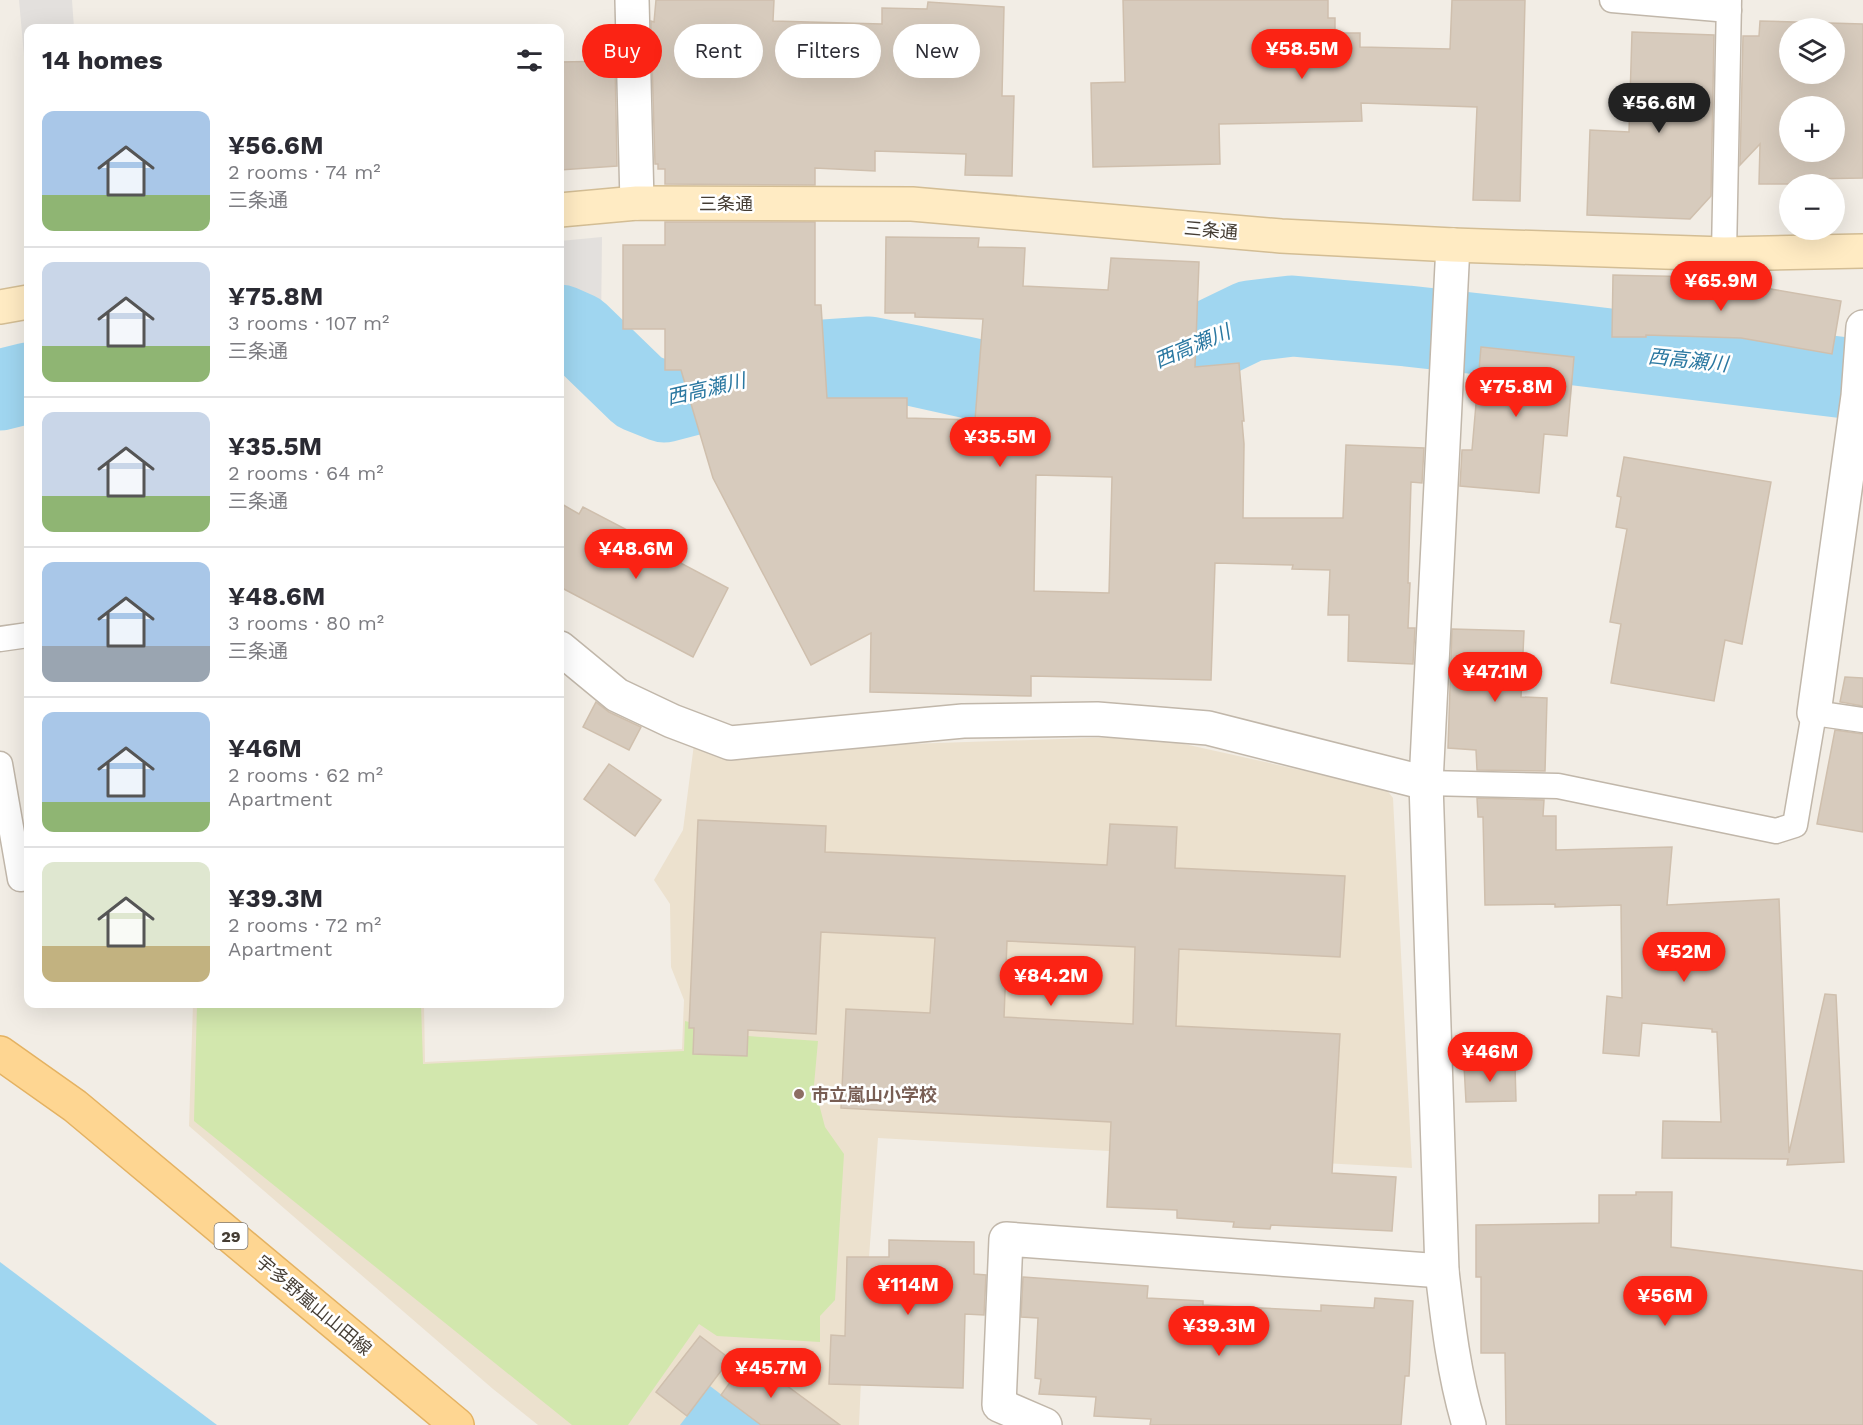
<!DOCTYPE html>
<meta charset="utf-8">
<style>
:root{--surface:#fff;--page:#f2f2f3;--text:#2b2b33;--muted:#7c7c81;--line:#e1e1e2;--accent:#fb2314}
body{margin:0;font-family:"Work Sans","Noto Sans JP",sans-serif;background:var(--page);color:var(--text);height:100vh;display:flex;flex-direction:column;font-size:22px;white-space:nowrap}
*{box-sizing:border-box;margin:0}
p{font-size:20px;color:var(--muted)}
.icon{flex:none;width:33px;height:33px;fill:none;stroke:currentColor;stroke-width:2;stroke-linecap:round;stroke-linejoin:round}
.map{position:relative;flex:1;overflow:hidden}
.panel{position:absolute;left:24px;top:24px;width:540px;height:984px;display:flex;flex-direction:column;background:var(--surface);border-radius:12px;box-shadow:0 6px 24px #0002}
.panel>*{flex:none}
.top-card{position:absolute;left:582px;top:24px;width:570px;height:54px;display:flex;gap:12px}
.fabs{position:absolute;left:1779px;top:18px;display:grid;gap:12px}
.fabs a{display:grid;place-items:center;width:66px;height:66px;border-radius:50%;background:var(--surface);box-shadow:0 6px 24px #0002;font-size:30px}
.price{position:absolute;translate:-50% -51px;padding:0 14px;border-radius:21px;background:var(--accent);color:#fff;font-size:20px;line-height:39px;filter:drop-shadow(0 2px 3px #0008)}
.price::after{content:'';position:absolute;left:50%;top:36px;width:18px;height:14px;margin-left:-9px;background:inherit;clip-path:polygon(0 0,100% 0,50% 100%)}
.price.current{background:#222;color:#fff}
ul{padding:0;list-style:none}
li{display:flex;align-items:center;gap:18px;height:150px;padding:0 18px}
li+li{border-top:2px solid var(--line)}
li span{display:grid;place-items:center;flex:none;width:168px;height:120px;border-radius:12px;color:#555}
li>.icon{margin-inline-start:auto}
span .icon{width:72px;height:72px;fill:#fffc;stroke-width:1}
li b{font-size:26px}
h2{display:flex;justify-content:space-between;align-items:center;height:72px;padding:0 18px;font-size:26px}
.chip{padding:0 21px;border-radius:27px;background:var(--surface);box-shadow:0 6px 24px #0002;font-size:21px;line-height:54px}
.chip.current{background:var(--accent);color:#fff}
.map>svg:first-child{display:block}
.education{fill:#ece1ce}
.green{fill:#d2e7ad}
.parking{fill:#e3e0dd}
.water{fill:#a0d6f0}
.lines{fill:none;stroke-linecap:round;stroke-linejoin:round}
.river{stroke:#a0d6f0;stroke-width:81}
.building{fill:#d7cbbd;stroke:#cfbfad;stroke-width:1.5;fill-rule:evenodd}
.service-casing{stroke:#c1b7aa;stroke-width:27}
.minor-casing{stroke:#c1b7aa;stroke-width:36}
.secondary-casing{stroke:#d3bd94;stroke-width:36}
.primary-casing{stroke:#e4b262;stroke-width:36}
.service{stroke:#fff;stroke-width:24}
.minor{stroke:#fff;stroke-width:33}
.secondary{stroke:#ffebc3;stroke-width:33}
.primary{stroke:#fed692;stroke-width:33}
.education-dot{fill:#8d6e63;stroke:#fff;stroke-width:2}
.labels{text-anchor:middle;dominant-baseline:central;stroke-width:5;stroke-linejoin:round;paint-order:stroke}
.shield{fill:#fff;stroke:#7d7771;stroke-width:1.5}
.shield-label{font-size:16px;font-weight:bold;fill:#453d34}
.street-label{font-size:18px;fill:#453d34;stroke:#fff}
.education-label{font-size:18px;font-weight:bold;fill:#785e54;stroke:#fff;text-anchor:start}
.water-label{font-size:20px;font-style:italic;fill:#2b78a1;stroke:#fff}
</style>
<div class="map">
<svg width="1863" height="1425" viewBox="0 0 1863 1425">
<rect width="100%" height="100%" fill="#f2ede5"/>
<!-- education -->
<polygon class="education" points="1148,736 1386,789 1393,798 1412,1168 878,1138 863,1336 859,1425 538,1425 493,1389 189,1126 193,1004 424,1004 425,1062 682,1049 684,1000 671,967 670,904 654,880 683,830 694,744 731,750"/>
<!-- green -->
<polygon class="green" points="197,1004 421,1004 423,1064 684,1051 685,1021 689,1022 689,1028 694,1028 747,1056 748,1036 818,1041 814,1085 825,1127 844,1154 835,1300 820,1316 820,1342 717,1336 699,1324 628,1425 572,1425 194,1121"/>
<!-- parking -->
<g class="parking">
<polygon points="19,0 72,0 74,28 28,28 28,100"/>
<polygon points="602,237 601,327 560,300 560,241"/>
</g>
<!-- water -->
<g class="water">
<polygon points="0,1262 217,1425 0,1425"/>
<polygon points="710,1386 761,1425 680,1425"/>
</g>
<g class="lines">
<!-- river -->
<g class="river">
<polyline points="560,325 578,333 639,392 664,402 825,360 869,357 915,366 1046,395 1079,395 1192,349 1250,321 1292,316 1407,326 1560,343 1863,380"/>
<polyline points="0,390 28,383"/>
</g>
</g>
<!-- building -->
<g class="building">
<polygon points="656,0 774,0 773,21 882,24 882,8 927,9 928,2 1004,7 1002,96 1014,96 1012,176 965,175 966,154 875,151 875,171 815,168 815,185 665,184 665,169 658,169 658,164 655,164 651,25 651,21 654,22"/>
<polygon points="1123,0 1328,0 1328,18 1335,18 1335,33 1360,33 1360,47 1450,49 1452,0 1525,0 1520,201 1473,200 1477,107 1361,103 1362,121 1219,124 1220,164 1093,167 1091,83 1125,82"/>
<path d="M1760,21L1863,24V178L1808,179V184H1759L1760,144L1740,165L1743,36H1759ZM1790,28H1834V74H1790ZM1790,106H1834V152H1790Z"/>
<polygon points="1632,32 1714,35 1711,196 1690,219 1587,215 1590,130 1629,132"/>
<polygon points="615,61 617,166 560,170 560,62"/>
<path d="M665,222H815V305H821L827,398H907V418L975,420L983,319L915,317V313H885L886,237L979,238L978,247L1025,248L1023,286L1108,290L1111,258L1199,262L1195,367L1239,363L1244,421H1242L1244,444L1243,518H1343L1346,445L1424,448L1422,483L1411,482L1408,583H1410L1408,628H1415L1413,664L1348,661L1349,615H1328L1330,570L1292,569L1293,565L1215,563L1211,680L1031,676V696L870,692L871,633L811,665L713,478L681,370H665V329H623V245H665ZM1036,475L1112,477L1109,593L1034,591Z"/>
<polygon points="1613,275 1700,277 1841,301 1832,354 1741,338 1646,335 1646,337 1612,337"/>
<polygon points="1481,347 1574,357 1567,436 1544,434 1539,493 1460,486 1462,450 1472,450"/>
<polygon points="1624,457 1771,482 1742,644 1725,640 1714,701 1611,683 1621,624 1610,622 1627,529 1616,527 1621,497 1617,496"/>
<polygon points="560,503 579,514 583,507 656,545 654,549 728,588 693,657 560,587"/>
<polygon points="1452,629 1524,631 1521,697 1547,698 1545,771 1477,770 1476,750 1448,748"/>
<polygon points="1845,677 1863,678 1863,706 1840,702"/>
<polygon points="596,702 609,712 641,727 629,750 583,727"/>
<polygon points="1835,730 1863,734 1863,832 1817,824"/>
<polygon points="609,764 661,800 635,836 584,799"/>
<polygon points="1477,798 1544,800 1543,816 1556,816 1556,850 1672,847 1667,905 1779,899 1789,1153 1825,994 1836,995 1844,1162 1787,1165 1788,1159 1662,1158 1663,1121 1721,1122 1717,1032 1712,1032 1712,1029 1642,1023 1639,1056 1603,1053 1607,996 1622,998 1621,905 1555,907 1555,904 1485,905 1483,817 1478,817"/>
<path d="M698,820L826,826L825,852L1107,865L1110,824L1177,827L1175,868L1345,876L1340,957L1179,949L1176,1026L1340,1034L1332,1173L1396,1177L1392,1231L1271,1225L1270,1229L1233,1227L1234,1222L1177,1218V1210L1107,1207L1111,1122L841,1108L846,1009L930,1013L935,938L821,932L816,1034L748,1030L747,1056L693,1054L694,1028H689ZM1007,941L1135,947L1133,1024L1004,1017Z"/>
<polygon points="1464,1065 1515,1065 1516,1101 1466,1102"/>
<polygon points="1636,1192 1672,1192 1671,1247 1863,1271 1863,1425 1506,1425 1505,1353 1481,1353 1481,1277 1476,1277 1476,1225 1599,1223 1599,1195 1636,1195"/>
<polygon points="889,1240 974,1242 974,1274 986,1275 984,1315 965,1314 963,1388 829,1384 831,1335 845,1336 847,1257 889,1257"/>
<polygon points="1023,1277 1148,1286 1147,1298 1203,1301 1203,1305 1239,1307 1321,1311 1321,1305 1374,1308 1375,1298 1413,1301 1409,1376 1405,1376 1401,1425 1150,1425 1151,1419 1094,1416 1096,1397 1039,1394 1041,1379 1035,1378 1038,1318 1021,1317"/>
<polygon points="700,1336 730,1359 687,1416 656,1392"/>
<polygon points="748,1357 840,1425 761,1425 721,1395"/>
</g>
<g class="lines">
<!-- service casing -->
<g class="service-casing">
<g id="service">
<polyline points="1612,0 1729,10"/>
<polyline points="1724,254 1729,0"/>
<polyline points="0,639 28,635"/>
<polyline points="0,764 20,879 28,878"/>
<polyline points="1426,783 1558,786 1776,831 1795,825 1814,713 1863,720"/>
</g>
</g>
<!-- minor casing -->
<g class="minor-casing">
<g id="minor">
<polyline points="632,0 637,203"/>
<path d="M1453,245L1426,783L1442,1271C1448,1323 1454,1375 1469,1425"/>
<polyline points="560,648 617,695 672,721 730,743 963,721 1097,719 1208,728 1426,783"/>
<polyline points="1814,713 1858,396 1863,327"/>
<polyline points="1045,1425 999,1405 1006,1239 1442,1271"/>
</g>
</g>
<!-- secondary casing -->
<g class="secondary-casing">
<g id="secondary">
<polyline points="560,210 637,203 912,204 1281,236 1453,245 1724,254 1863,251"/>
<polyline points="0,307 28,302"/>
</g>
</g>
<!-- primary casing -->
<g class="primary-casing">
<polyline id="primary" points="0,1053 75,1106 457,1425"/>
</g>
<!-- service -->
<use href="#service" class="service"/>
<!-- minor -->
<use href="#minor" class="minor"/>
<!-- secondary -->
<use href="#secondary" class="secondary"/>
<!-- primary -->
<use href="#primary" class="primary"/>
</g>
<!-- markers -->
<circle class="education-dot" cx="799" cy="1094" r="6"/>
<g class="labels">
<!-- shield labels -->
<rect class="shield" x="214.5" y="1223" width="33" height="26" rx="4.5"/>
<g class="shield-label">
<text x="231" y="1236">29</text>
</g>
<!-- street labels -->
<g class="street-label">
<text x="726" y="203">三条通</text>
<text transform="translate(1211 230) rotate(5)">三条通</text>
<text transform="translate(314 1305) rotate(40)">宇多野嵐山山田線</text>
</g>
<!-- education labels -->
<g class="education-label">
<text x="811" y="1094">市立嵐山小学校</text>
</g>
<!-- water labels -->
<g class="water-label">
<text transform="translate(1192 346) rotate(-23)">西高瀬川</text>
<text transform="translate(1688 360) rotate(6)">西高瀬川</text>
<text transform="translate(706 389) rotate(-13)">西高瀬川</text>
</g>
</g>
</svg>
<div class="fabs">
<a><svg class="icon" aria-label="layers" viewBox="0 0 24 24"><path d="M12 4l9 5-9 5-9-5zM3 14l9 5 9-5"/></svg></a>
<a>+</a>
<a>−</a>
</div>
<b class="price" style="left:1302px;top:80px">¥58.5M</b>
<b class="price current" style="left:1659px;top:134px">¥56.6M</b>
<b class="price" style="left:1721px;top:312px">¥65.9M</b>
<b class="price" style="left:1516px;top:418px">¥75.8M</b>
<b class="price" style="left:1000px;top:468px">¥35.5M</b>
<b class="price" style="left:636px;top:580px">¥48.6M</b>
<b class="price" style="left:1495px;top:703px">¥47.1M</b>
<b class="price" style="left:1684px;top:983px">¥52M</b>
<b class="price" style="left:1051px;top:1007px">¥84.2M</b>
<b class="price" style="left:1490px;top:1083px">¥46M</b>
<b class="price" style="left:908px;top:1316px">¥114M</b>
<b class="price" style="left:1665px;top:1327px">¥56M</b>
<b class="price" style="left:1219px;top:1357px">¥39.3M</b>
<b class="price" style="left:771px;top:1399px">¥45.7M</b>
<div class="top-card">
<a class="chip current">Buy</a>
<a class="chip">Rent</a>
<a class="chip">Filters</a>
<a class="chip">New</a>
</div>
<section class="panel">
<h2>14 homes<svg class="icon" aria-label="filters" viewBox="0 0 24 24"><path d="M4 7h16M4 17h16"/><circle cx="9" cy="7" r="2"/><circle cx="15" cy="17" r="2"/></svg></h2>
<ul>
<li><span style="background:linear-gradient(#a9c7e8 70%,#8fb573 0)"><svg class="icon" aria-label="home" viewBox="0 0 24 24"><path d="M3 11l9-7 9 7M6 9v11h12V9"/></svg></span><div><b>¥56.6M</b><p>2 rooms · 74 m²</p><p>三条通</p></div></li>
<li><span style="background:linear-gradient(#c9d6e8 70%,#8fb573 0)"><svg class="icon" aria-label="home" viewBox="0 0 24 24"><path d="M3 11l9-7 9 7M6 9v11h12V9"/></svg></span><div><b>¥75.8M</b><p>3 rooms · 107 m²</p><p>三条通</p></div></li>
<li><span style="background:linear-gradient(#c9d6e8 70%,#8fb573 0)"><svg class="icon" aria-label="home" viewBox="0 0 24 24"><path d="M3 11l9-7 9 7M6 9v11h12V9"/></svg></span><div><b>¥35.5M</b><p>2 rooms · 64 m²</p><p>三条通</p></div></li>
<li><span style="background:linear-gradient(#a9c7e8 70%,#9aa5b1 0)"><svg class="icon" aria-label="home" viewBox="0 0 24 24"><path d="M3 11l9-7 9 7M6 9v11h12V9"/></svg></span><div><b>¥48.6M</b><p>3 rooms · 80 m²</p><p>三条通</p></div></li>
<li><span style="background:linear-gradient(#a9c7e8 75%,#8fb573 0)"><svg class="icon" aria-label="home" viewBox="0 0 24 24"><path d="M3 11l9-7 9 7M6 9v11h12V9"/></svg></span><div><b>¥46M</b><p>2 rooms · 62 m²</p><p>Apartment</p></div></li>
<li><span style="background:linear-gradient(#dfe7d0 70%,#c2b280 0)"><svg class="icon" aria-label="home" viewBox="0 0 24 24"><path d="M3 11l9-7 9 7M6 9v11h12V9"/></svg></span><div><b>¥39.3M</b><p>2 rooms · 72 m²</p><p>Apartment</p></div></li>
</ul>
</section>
</div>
